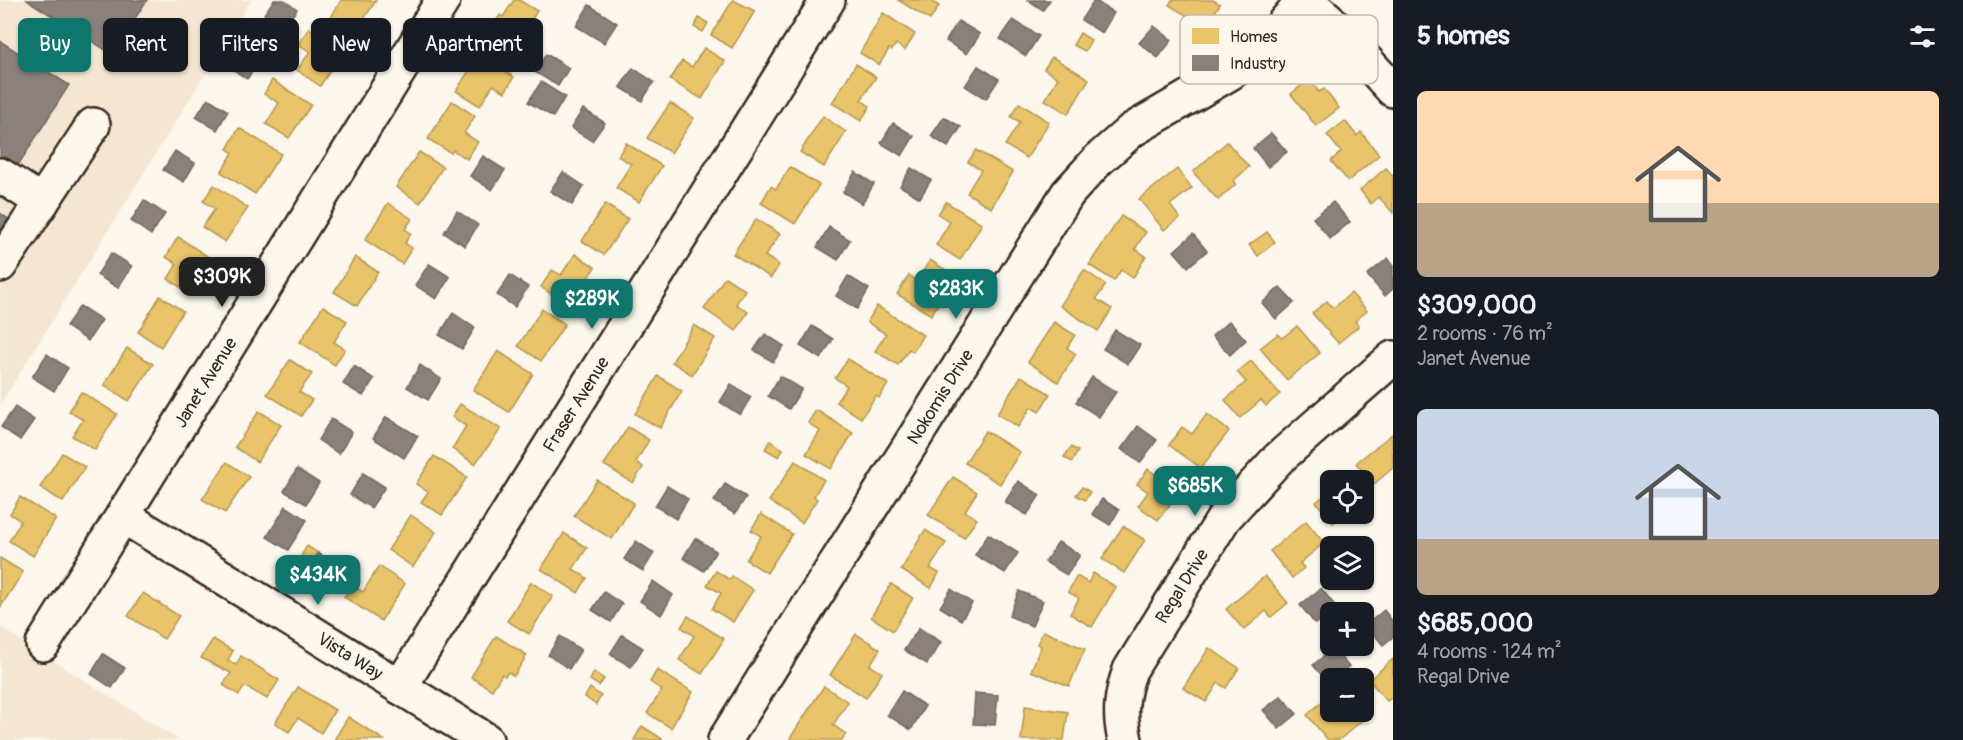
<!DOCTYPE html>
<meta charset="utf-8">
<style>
:root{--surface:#171b24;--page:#242831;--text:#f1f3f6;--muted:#9ea1a6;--accent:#0f766e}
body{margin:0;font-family:Pangolin,sans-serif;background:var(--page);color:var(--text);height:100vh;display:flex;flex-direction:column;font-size:22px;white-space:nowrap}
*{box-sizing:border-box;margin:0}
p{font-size:20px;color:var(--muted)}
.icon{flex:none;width:33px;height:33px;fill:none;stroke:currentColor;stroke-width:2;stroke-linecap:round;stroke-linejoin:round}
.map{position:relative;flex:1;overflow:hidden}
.details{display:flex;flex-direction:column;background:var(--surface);width:570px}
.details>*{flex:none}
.banner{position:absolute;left:18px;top:18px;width:570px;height:54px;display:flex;gap:12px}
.fabs{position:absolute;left:1320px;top:470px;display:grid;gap:12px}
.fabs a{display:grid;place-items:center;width:54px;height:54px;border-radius:9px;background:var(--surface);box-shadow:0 2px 4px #0004;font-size:30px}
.price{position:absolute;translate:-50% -51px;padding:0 14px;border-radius:12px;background:var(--accent);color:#fff;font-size:20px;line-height:39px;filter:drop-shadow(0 2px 3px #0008)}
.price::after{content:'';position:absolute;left:50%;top:36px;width:18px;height:14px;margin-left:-9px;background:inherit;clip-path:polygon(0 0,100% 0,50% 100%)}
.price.active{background:#222;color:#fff}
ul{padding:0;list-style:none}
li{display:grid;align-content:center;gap:12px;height:318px;padding:0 24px}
li span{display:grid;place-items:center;height:186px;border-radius:9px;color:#555}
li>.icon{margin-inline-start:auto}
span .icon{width:108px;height:108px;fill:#fffc;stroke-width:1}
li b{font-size:26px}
h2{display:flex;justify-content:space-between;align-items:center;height:72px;padding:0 24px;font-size:26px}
.chip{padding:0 21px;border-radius:9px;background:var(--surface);box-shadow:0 2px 4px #0004;font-size:21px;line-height:54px}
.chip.active{background:var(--accent);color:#fff}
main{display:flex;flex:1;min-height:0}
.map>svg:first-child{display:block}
.built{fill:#f4e6d2}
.homes{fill:#e9c46a;stroke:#b59653;stroke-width:1.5}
.industry{fill:#8a817c;stroke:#726760;stroke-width:1.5}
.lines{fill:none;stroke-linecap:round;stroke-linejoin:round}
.minor-casing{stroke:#3b2a1e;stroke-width:38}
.minor{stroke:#fbf7ec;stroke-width:33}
.labels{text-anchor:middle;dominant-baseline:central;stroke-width:6;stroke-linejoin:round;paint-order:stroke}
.street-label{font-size:18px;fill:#3b2a1e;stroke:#fbf7ec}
.key{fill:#fbf7ec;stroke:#c1baae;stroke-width:1.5}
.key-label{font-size:16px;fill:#3b2a1e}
</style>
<main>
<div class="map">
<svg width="1393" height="740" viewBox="0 0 1393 740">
<rect width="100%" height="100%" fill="#fbf7ec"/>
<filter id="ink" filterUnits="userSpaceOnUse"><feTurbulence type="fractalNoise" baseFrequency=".0167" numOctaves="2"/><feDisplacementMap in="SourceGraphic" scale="12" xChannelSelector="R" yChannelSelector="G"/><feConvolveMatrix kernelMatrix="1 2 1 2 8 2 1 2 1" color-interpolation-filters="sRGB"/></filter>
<g filter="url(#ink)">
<!-- built -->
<g class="built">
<polygon points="0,0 251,0 0,405"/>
<polygon points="0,627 179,740 0,740"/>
</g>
<!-- homes -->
<g class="homes">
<polygon points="341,0 376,1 353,35 330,19"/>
<polygon points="514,0 519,0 537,11 525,30 536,37 526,53 490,31 500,15 503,17"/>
<polygon points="733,0 755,11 732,48 711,35"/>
<polygon points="898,0 929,0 939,6 930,20"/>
<polygon points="1172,0 1213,0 1220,4 1198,41 1184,33 1193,19 1169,5"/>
<polygon points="883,13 915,34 905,50 896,44 892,50 889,49 879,65 860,53"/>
<polygon points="699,18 708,23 703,32 694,27"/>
<polygon points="309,28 343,52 320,86 297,70 310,52 298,44"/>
<polygon points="1080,33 1091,40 1085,51 1073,45"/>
<polygon points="704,48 725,61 702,99 670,80 682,61 692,67"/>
<polygon points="479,55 514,77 505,92 493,85 480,106 456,91"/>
<polygon points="1052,57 1089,79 1068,114 1045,100 1058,78 1044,69"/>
<polygon points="856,64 876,77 861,100 870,106 861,121 832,103"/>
<polygon points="1309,79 1319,92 1324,89 1339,108 1316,126 1291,94"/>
<polygon points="272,80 311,105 289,138 266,124 279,103 264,94"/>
<polygon points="452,101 475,116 464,133 478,142 467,159 453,150 451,153 428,139"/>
<polygon points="670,103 694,118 671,153 647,138"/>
<polygon points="1019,103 1049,122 1027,158 1005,145 1020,122 1011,117"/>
<polygon points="823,116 846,132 824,167 800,152"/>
<polygon points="1345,121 1357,136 1361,132 1379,155 1348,181 1331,161 1341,152 1327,135"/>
<polygon points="239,128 281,154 255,194 221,172 233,153 227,149"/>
<polygon points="1227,142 1249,167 1233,181 1236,184 1218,200 1193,172"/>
<polygon points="626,143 662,166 639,202 616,188 631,164 618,156"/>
<polygon points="976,150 1013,172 991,208 967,193 981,170 968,162"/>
<polygon points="419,152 443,167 420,203 396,187"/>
<polygon points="790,167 819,185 795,224 761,203 771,186 776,189"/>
<polygon points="1386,168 1393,176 1393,213 1379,197 1371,204 1360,190"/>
<polygon points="1177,169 1192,188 1170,205 1180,218 1164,230 1139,199"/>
<polygon points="214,185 248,208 225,242 202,227 215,209 203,201"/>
<polygon points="946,202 982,224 960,260 936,245 950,222 938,214"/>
<polygon points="388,203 412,219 405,229 411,233 405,243 412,248 402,264 365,240"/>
<polygon points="605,204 628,219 604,255 582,241"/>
<polygon points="1121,216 1146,232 1135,249 1146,256 1133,278 1121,270 1114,281 1089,265"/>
<polygon points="756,219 780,234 765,256 779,265 771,278 733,254"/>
<polygon points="1267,232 1275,242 1258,256 1249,245"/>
<polygon points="178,237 213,260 191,294 168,279 177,264 166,257"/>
<polygon points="575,254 595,267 585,283 589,285 573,309 541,287 552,270 561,275"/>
<polygon points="355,257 378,272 357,306 334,292"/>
<polygon points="930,260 952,274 943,288 947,291 931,315 897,294 909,275 917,281"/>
<polygon points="1084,270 1106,285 1096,299 1112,309 1098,331 1060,306"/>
<polygon points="725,277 745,290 736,304 748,312 736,331 704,309"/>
<polygon points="1351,293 1367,311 1355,321 1359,326 1338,343 1312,313 1327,301 1333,308"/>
<polygon points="160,296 183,311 161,347 138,332"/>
<polygon points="323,306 347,321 334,342 345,349 335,365 300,342"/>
<polygon points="877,306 923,335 913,352 909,349 898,365 875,351 886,334 867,322"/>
<polygon points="542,309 565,324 541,361 518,346"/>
<polygon points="1054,322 1075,335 1067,348 1076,354 1058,382 1028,362"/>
<polygon points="694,325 715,338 692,375 672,362"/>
<polygon points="1297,326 1320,353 1287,380 1260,348 1278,334 1282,338"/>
<polygon points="127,348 153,364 129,401 104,385"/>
<polygon points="498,351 533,374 509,412 473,390"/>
<polygon points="848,359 888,384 879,398 876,396 861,418 836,402 847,386 835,378"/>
<polygon points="290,360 312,374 299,392 312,400 301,416 267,394"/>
<polygon points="1251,361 1280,394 1266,406 1261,400 1240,418 1225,400 1246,382 1237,372"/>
<polygon points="658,376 682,391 660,428 635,414"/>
<polygon points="1021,376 1050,394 1039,412 1031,407 1018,427 997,414"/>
<polygon points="81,392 117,414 95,450 72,436 83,420 69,411"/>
<polygon points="460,404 501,429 475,464 452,449 466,426 452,417"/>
<polygon points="816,410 853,433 831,469 806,454 820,431 808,423"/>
<polygon points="259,411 281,425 257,462 235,447"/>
<polygon points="1207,414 1229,431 1201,468 1169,445 1182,427 1192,434"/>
<polygon points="628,427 649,440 636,462 643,467 633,483 604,465"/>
<polygon points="985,431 1020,452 1000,484 965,463"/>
<polygon points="1392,434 1393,468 1374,484 1356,463"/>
<polygon points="770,441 783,449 779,457 765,449"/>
<polygon points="1071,447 1078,451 1072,462 1064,457"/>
<polygon points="62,453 85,467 63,502 40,487"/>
<polygon points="434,456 467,477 442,515 421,502 428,492 416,484"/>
<polygon points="795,461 824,480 814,496 817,499 802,523 769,501"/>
<polygon points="227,462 249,477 225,513 202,499"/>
<polygon points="1165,468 1186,483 1158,520 1138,506 1148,492 1137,484 1148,469 1159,477"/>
<polygon points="953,477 977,492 965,511 977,519 964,538 928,515"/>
<polygon points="597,480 634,503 612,539 574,516"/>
<polygon points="1082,487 1090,492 1085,500 1076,495"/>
<polygon points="1330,491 1330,513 1345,513 1333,523 1316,502"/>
<polygon points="20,497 56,519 33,556 9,541 21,521 10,514"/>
<polygon points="761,514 792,534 767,573 746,560 761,536 751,530"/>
<polygon points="411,515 436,532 413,567 388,550"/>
<polygon points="1306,521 1324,543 1300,563 1304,568 1292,578 1270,551"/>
<polygon points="1123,526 1145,540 1124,573 1102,559"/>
<polygon points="925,530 946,543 930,568 939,573 931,588 901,570"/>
<polygon points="564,533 587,548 573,569 587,578 578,593 541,569"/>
<polygon points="307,546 318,553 309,568 298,561"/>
<polygon points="0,558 23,572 0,608"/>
<polygon points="379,566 405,584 381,621 344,597 352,585 363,592"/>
<polygon points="716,571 730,580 732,576 753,590 733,622 712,609 721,593 707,585"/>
<polygon points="1093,573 1116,587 1092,627 1070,614 1079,598 1068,592 1077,576 1088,583"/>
<polygon points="1265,576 1288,603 1271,617 1266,611 1244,630 1226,609"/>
<polygon points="531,582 553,596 529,634 507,621"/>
<polygon points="891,584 913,598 893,631 871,617"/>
<polygon points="143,593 179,616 164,639 128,616"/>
<polygon points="688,616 724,639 702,674 679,660 694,636 681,627"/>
<polygon points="1043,631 1085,649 1069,686 1031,671 1041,646 1037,644"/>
<polygon points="856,634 880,649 870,665 882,673 866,698 830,675"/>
<polygon points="496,636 527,655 514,676 508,672 505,676 502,674 492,690 471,677"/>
<polygon points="213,639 233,651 228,660 236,665 241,656 279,680 267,699 245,686 239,695 223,685 231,673 201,658"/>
<polygon points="1209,648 1239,668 1226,688 1218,683 1206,702 1183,688"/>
<polygon points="1393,659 1393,697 1387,701 1369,680"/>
<polygon points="657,670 693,692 671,728 647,713 662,690 650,682"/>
<polygon points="594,672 604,679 599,686 590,680"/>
<polygon points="824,686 848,702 833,725 846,734 842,740 793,740 790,738"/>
<polygon points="298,687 335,710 321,733 298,718 289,732 275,723"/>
<polygon points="590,688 601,696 596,705 585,697"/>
<polygon points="1330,695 1330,711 1358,711 1365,718 1339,740 1328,740 1307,715"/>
<polygon points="1025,706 1068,712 1064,740 1021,740"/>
<polygon points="348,717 384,740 334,740"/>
<polygon points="642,726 662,739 662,740 634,740"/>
</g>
<!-- industry -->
<g class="industry">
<polygon points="27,0 147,0 112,54"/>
<polygon points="274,0 284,0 297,9 285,27 264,14"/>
<polygon points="1028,0 1050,0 1043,10"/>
<polygon points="1094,0 1114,13 1102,33 1081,20"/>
<polygon points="589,5 617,23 604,43 576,26"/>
<polygon points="1013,20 1039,36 1026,56 1000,39"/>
<polygon points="958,21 980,34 967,54 946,41"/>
<polygon points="1154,26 1172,40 1158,58 1139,43"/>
<polygon points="0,41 69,85 17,167 0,157"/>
<polygon points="241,46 261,59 247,79 228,66"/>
<polygon points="546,54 569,68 558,86 535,72"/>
<polygon points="978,66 999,79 986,99 965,86"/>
<polygon points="633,68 654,82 642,101 620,87"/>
<polygon points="541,82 565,97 553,117 528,102"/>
<polygon points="208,98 228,111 217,130 196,117"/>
<polygon points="583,109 605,123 592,141 571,128"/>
<polygon points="944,117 961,127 948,147 931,136"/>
<polygon points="893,123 914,136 902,156 881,143"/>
<polygon points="1271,133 1287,152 1268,167 1253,148"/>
<polygon points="175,151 195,163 184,182 163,170"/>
<polygon points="483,156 505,170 492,190 470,176"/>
<polygon points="911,168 931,180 920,198 900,186"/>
<polygon points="563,172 584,186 572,205 550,191"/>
<polygon points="855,172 874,184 862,204 843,192"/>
<polygon points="144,200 165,214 151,235 131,221"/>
<polygon points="1333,202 1350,222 1330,239 1313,218"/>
<polygon points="457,211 478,225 465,246 444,233"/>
<polygon points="0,213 13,222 0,242"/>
<polygon points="829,227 850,240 838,260 817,247"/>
<polygon points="1193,234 1207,251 1188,267 1174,251"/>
<polygon points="111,253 132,266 118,288 97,275"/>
<polygon points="1388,258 1393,265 1393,289 1385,296 1367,275"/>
<polygon points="429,264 450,277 436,299 415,285"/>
<polygon points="510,275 528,287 515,307 497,295"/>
<polygon points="848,276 869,289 857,309 836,296"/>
<polygon points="1280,287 1294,303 1276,319 1262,303"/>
<polygon points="80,306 102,320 88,341 66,326"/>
<polygon points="453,313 475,328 462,349 439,335"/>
<polygon points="1229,321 1246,340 1230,355 1212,336"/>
<polygon points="812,326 833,339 821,359 800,346"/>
<polygon points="1115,330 1140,345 1128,364 1103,349"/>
<polygon points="765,334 784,346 773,362 754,350"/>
<polygon points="47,354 68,368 54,391 32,377"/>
<polygon points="420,365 441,379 428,400 407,387"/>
<polygon points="354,366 374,379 363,396 343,384"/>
<polygon points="780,376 802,389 789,409 768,396"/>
<polygon points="1092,377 1116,392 1099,417 1076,402"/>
<polygon points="731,384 751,397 740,415 720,402"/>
<polygon points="15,407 34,420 20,440 1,427"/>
<polygon points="386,417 418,436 404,458 373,438"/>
<polygon points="331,419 352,432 339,454 318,440"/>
<polygon points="1138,426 1157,440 1140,463 1121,449"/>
<polygon points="297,469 319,483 306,504 284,491"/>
<polygon points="363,473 385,487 371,508 350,495"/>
<polygon points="1018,481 1040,495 1027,515 1005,502"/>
<polygon points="725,484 746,497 735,514 714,501"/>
<polygon points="667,486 688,499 676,519 655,506"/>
<polygon points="1102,499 1119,510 1110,525 1092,514"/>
<polygon points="286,506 307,520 288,550 267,537"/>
<polygon points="988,534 1018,553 1005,573 975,555"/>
<polygon points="695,538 716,551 704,571 683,558"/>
<polygon points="636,541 654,553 643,571 624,559"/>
<polygon points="1058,542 1080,555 1067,575 1045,562"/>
<polygon points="318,553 337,565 324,586 305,574"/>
<polygon points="653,581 673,595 661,615 640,601"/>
<polygon points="1321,588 1336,607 1315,624 1300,605"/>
<polygon points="951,589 972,603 961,620 940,607"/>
<polygon points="1019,591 1043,601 1032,626 1009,616"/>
<polygon points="604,592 622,604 611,622 592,610"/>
<polygon points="1384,610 1393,622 1393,637 1383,645 1366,625"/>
<polygon points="919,628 941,642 927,664 904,650"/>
<polygon points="622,635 643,648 631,667 610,654"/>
<polygon points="560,636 581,650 569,669 548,655"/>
<polygon points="1333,648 1349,667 1336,678 1330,678 1329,684 1313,665"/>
<polygon points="103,654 125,668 112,688 91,674"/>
<polygon points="902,691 925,706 911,730 887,715"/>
<polygon points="975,693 998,695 995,725 973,724"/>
<polygon points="1281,696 1297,714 1279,729 1263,710"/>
</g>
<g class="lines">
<!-- minor casing -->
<g class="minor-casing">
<g id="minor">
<polyline points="1306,0 1328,19 1393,90"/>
<polyline points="0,175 42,202"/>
<polyline points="0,265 93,125"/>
<path id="s1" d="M123,516L486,740"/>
<path id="s2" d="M43,644L443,0"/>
<path id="s3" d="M400,687L828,0"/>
<path id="s4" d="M725,740L1068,193L1099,159L1132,130L1230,73L1261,50L1304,0"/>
<path id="s5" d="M1125,740C1119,714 1121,695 1130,670L1224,518L1278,459L1393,358"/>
</g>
</g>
<!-- minor -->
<use href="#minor" class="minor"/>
</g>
</g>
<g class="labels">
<!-- street labels -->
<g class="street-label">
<text stroke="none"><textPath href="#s2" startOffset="308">Janet Avenue</textPath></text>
<text stroke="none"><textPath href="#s4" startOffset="405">Nokomis Drive</textPath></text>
<text stroke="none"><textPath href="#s3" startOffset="333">Fraser Avenue</textPath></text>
<text stroke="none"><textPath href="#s5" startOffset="170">Regal Drive</textPath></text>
<text stroke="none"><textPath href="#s1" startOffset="267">Vista Way</textPath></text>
</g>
</g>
<!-- legend -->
<rect x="1180" y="15" width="198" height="69" rx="9" class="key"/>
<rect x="1192" y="28" width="27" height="16" fill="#e9c46a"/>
<rect x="1192" y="55" width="27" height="16" fill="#8a817c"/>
<g class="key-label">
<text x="1230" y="42">Homes</text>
<text x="1230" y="69">Industry</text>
</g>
</svg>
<div class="fabs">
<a><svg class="icon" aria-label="locate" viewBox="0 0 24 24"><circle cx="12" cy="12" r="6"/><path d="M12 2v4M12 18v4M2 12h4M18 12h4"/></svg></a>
<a><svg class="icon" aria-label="layers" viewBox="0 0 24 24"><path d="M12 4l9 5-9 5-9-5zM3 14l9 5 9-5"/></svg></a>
<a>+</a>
<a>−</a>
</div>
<b class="price active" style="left:222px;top:308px">$309K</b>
<b class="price" style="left:956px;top:320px">$283K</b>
<b class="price" style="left:592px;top:330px">$289K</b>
<b class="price" style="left:1195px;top:517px">$685K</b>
<b class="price" style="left:318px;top:606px">$434K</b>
<div class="banner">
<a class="chip active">Buy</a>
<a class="chip">Rent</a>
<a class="chip">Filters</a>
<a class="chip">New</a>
<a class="chip">Apartment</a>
</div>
</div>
<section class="details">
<h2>5 homes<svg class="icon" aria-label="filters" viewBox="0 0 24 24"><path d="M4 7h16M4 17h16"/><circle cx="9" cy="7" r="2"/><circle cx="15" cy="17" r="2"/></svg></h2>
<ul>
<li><span style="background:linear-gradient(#ffd9b3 60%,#b9a48a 0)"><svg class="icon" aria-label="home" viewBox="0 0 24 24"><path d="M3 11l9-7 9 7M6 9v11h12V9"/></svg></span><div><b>$309,000</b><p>2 rooms · 76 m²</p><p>Janet Avenue</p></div></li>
<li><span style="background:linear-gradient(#c9d6e8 70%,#b9a48a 0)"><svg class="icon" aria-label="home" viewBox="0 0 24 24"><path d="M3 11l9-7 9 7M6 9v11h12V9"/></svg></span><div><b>$685,000</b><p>4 rooms · 124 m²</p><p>Regal Drive</p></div></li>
</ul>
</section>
</main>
